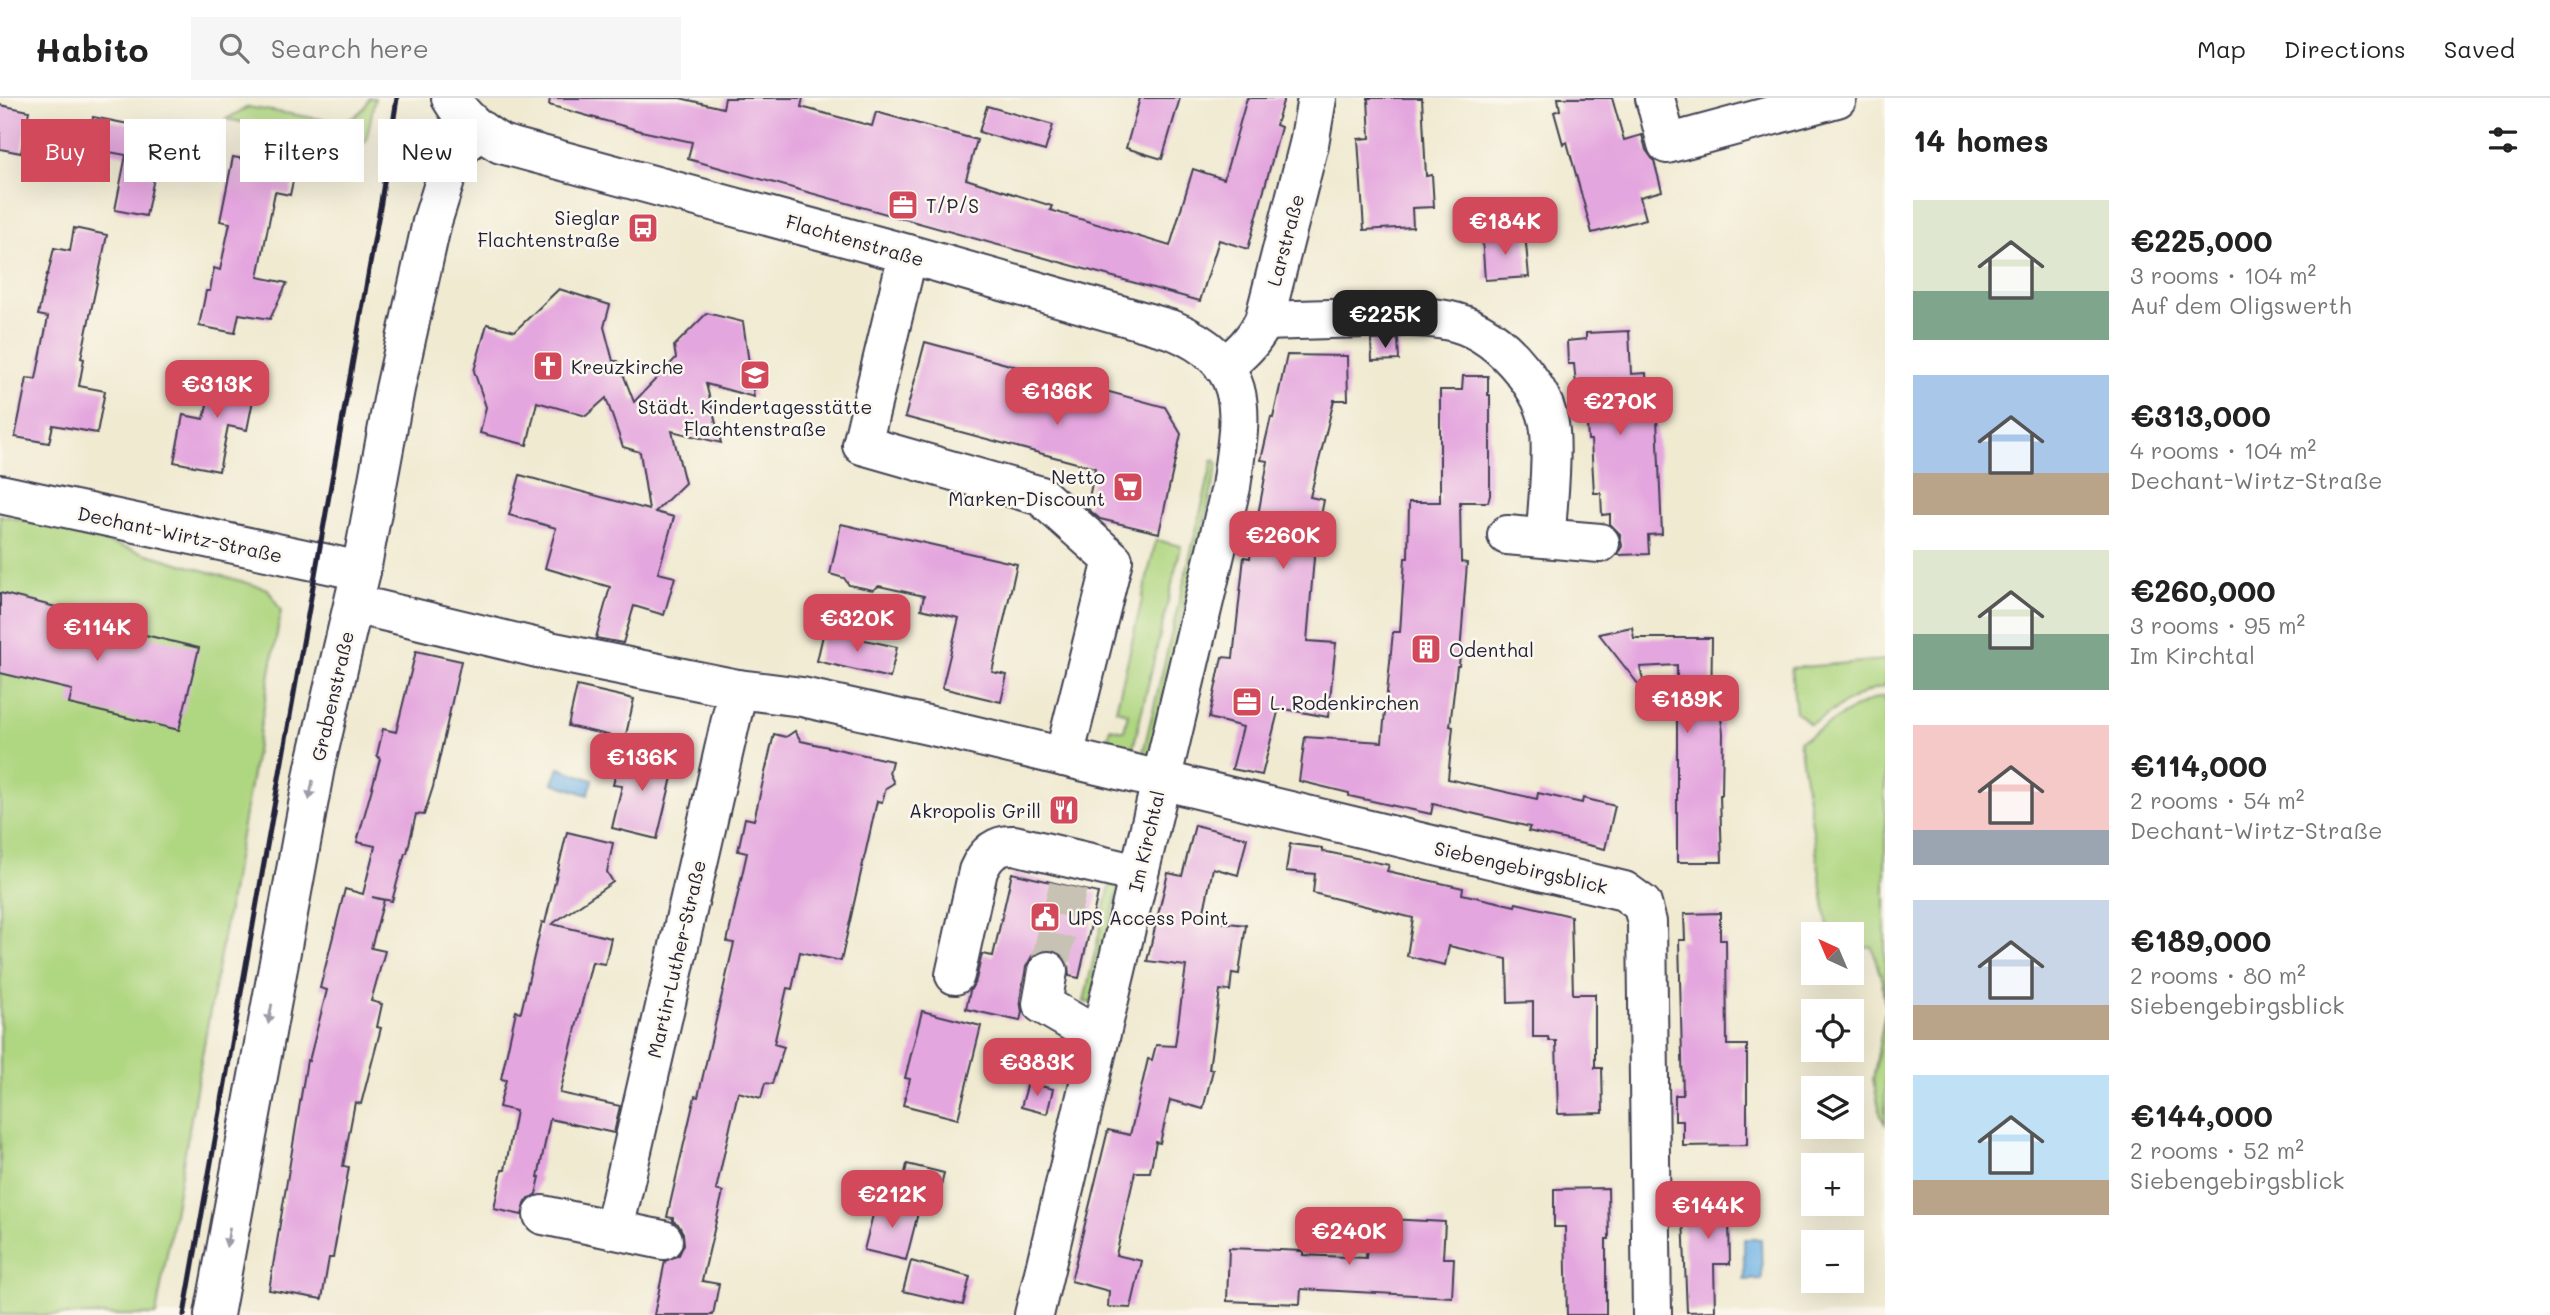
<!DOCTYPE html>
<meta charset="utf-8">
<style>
:root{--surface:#fff;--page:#f6f6f6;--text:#222;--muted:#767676;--line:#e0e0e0;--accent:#d1495b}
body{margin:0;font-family:Mali,sans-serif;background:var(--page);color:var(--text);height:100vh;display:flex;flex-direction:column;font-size:26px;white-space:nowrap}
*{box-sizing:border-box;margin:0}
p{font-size:23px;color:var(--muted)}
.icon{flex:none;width:38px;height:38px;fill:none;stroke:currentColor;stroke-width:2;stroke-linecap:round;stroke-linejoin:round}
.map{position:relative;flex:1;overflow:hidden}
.panel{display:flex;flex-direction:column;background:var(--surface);width:665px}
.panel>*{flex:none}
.top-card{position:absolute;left:21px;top:21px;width:665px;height:63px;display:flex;gap:14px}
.needle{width:46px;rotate:316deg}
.controls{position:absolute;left:1801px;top:824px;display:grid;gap:14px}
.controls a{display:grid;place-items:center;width:63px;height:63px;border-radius:0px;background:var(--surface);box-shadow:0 7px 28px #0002;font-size:35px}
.price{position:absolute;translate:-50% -60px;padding:0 16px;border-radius:14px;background:var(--accent);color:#fff;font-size:23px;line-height:46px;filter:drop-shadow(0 2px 4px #0008)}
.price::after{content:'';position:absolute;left:50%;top:42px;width:21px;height:16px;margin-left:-10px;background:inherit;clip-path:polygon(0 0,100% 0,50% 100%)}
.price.active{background:#222;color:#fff}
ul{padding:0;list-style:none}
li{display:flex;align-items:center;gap:21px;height:175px;padding:0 28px}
li span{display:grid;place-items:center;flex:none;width:196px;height:140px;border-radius:0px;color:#555}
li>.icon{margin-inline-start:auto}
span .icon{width:84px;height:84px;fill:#fffc;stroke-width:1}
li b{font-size:30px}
h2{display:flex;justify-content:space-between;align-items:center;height:84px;padding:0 28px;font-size:30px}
.pill{padding:0 24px;border-radius:0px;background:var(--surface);box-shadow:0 7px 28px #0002;font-size:24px;line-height:63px}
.pill.active{background:var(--accent);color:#fff}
header{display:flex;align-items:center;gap:42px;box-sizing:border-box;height:98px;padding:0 35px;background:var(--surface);border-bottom:2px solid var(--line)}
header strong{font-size:33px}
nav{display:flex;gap:38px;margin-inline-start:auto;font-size:24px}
.search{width:490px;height:63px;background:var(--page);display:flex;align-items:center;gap:18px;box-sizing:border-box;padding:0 24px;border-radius:0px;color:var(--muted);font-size:26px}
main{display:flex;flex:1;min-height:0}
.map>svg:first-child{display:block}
.green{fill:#afd680;stroke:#687c5e;stroke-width:2}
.water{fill:#6fb3e5;stroke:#486a90;stroke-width:2}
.building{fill:#e4a6de}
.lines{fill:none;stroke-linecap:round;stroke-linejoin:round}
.minor-tunnel{stroke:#c7c2b3;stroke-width:38;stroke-dasharray:38 19;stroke-linecap:butt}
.minor-casing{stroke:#414052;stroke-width:42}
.minor{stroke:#fff;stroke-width:38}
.rail{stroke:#22223b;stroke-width:5}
.oneway{fill:#9c9ca7}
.labels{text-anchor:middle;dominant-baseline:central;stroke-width:5;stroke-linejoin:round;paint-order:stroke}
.poi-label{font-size:19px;fill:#22223b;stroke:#fbf7ec;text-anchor:start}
.street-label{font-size:19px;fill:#22223b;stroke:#fbf7ec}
</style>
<header>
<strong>Habito</strong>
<div class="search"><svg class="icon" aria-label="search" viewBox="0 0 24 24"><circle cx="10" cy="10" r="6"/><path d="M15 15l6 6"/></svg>Search here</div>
<nav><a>Map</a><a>Directions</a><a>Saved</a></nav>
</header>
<main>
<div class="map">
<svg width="1885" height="1217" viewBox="0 0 1885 1217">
<rect width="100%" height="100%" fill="#fbf7ec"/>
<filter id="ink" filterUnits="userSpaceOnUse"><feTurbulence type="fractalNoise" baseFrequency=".0143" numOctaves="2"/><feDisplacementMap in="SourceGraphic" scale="14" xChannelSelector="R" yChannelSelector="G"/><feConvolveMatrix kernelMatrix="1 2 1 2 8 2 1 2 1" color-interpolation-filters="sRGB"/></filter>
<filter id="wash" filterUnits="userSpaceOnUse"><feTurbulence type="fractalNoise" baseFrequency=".00686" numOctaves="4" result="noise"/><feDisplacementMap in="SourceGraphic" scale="28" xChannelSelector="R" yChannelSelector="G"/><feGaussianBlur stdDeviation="1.57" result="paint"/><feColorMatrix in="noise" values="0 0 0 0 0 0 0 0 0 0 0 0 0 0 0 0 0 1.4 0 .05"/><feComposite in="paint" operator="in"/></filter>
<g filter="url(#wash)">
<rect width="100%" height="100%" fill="#f0ead1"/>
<!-- green -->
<g class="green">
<polygon points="369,0 375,0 366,44 357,47 226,21 248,9 339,24 354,19 365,9"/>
<polygon points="1213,362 1215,362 1218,366 1149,658 1141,663"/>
<polygon points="0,417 89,439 268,491 281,513 156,1217 0,1217"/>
<polygon points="1156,442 1181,448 1131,659 1105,653 1110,630 1124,633 1128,615 1116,612"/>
<path d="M1885,562V588C1857,594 1835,613 1810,626L1796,614L1791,570Z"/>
<path d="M1885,598V909L1882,884L1872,849L1852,851V836H1829L1799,643C1828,630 1853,605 1885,598Z"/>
<polygon points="1110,787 1119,788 1091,905 1084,904"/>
<polygon points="1885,914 1885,1026 1881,1019 1873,982"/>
</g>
<!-- water -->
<g class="water">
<polygon points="559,670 593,682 588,697 553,685"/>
<polygon points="1761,1141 1762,1181 1744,1182 1744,1141"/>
</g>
<g id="blocks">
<!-- building -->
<g class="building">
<polygon points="550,0 680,0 723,10 725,0 803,0 801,9 872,28 876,14 977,42 966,81 1052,108 1050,112 1170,148 1193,71 1224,81 1247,0 1284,0 1276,27 1281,29 1248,151 1219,142 1200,203 688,61 692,44 641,33 549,7"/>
<polygon points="1140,0 1180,0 1162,61 1126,50"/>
<polygon points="1368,0 1422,0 1426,78 1432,77 1434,109 1412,110 1413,129 1364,132 1358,41 1370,40"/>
<polygon points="1558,0 1612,0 1624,42 1642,37 1646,52 1654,63 1662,93 1640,99 1646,121 1592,135 1567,44 1563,46 1554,14 1560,12"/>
<polygon points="0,7 29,13 21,55 0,51"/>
<polygon points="987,8 1053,27 1045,53 979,34"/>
<polygon points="93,19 164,33 146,118 115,112 126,57 87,50"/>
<polygon points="233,59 272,66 273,59 297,64 290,97 275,94 258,179 287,185 270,221 239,216 235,235 199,228 206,193 210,193 214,170 220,172 230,125 220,123"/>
<polygon points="74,130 107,137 81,260 84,261 79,288 105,293 97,335 53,327 49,345 15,339 27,280 36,281 48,219 38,217 47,176 48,176 54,150 70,153"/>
<polygon points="1525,135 1529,179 1485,182 1482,138"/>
<polygon points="559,191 610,207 604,229 613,263 618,263 634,304 676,260 674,248 707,215 743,224 754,299 706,286 721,345 672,333 685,385 655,414 674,419 658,475 675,479 664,517 634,508 623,545 596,540 610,489 545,470 556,430 509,417 520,377 649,412 640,354 623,349 606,300 586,318 537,304 527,347 480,335 486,309 474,273 487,226 515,233"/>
<polygon points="1629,233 1631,276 1646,275 1648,322 1657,321 1662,436 1648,437 1649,456 1618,457 1622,448 1620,436 1610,426 1610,416 1602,417 1601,395 1594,395 1591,342 1588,342 1585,296 1577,297 1574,266 1568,266 1567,243 1586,241 1586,235"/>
<polygon points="1398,241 1399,262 1372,263 1371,242"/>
<polygon points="925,244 1165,309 1181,336 1159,435 1100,421 1087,410 1095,370 905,319"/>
<polygon points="1287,257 1347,258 1348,302 1334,302 1310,399 1324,402 1315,448 1307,543 1336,545 1328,619 1279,610 1262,677 1232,671 1243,629 1209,620 1222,559 1233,560 1244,459 1250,460 1268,363 1261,362 1271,319 1273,320"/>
<polygon points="221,270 258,277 247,332 228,328 219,373 174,364 183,317 204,321 211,287 217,288"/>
<polygon points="1463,278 1488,278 1488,297 1490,297 1490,397 1488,404 1460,404 1461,464 1467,465 1459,568 1457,568 1450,628 1453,629 1448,681 1537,701 1538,695 1582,705 1583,700 1615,708 1605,751 1528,733 1530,729 1433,706 1431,716 1349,698 1349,695 1299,683 1305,639 1382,644 1393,534 1400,534 1405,460 1408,460 1409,404 1440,404 1440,292 1462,292"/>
<polygon points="841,426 1017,466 992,574 1007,577 1001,604 942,590 959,520 921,511 924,498 879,488 873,492 849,487 844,480 830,476"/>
<polygon points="0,495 60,510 59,516 199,550 179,632 69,606 72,592 0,575"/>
<polygon points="1632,529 1634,540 1712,540 1711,620 1721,620 1723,635 1722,697 1720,697 1722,764 1677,764 1677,567 1640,569 1646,596 1599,536"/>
<polygon points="824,533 897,549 890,580 817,563"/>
<polygon points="416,553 461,563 433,689 424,717 416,716 407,755 405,755 392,803 372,799 384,802 371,850 385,853 371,903 382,906 377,929 381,930 361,1006 355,1004 343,1068 349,1069 333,1160 329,1160 322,1201 269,1192 307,962 309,963 327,892 320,890 345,791 363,796 375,748 357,744 380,661 377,657 383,631 396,634"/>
<polygon points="577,588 634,601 625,641 568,628"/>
<polygon points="795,633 801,643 892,663 889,675 894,685 886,690 882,704 877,703 841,863 800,854 792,891 787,890 774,946 784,949 772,986 765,985 761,1000 738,994 716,1092 723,1094 702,1183 719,1186 713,1217 654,1217 665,1163 679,1157 684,1146 683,1135 678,1126 673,1123 673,1120 667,1119 695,998 698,999 734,845 727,844 747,755 738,753 745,720 754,722 774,636 786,639"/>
<polygon points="622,651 676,663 657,741 612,730 622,688 613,687"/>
<polygon points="1195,727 1247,740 1238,777 1213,770 1203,818 1209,819 1208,823 1246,827 1239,876 1232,875 1230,893 1220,892 1209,971 1213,972 1203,1011 1170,1002 1160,1045 1156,1044 1150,1074 1135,1074 1116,1157 1142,1163 1131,1210 1108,1209 1109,1193 1071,1183 1108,1032 1130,1037 1148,961 1152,962 1156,947 1175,948 1186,868 1147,863 1168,775 1182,778"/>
<polygon points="567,734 613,745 607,774 613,784 552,826 611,840 605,866 592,864 560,995 620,1008 614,1035 550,1021 538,1079 540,1079 536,1096 526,1103 522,1117 494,1111 502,1072 505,1072 516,1013 499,1009 506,982 501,981 516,913 521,914 542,824 545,825"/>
<polygon points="1290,746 1322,750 1322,753 1389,767 1387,773 1463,790 1462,796 1515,808 1516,805 1571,818 1573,896 1595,896 1595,970 1602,970 1603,1015 1558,1016 1556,943 1549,943 1548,939 1533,939 1533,904 1508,905 1507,861 1449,848 1445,867 1407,858 1413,820 1313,795 1315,776 1286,773"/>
<polygon points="1012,775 1098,795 1079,880 1069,878 1068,865 1063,857 1053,852 1041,852 1032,858 1026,869 1020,902 1022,914 1020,923 966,911 970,893 976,882 982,856 993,858"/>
<polygon points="1720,815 1720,842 1726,842 1727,947 1747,947 1747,1047 1683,1048 1683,1023 1675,1023 1675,997 1683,997 1679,842 1685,842 1684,816"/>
<polygon points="922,913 981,928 958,1021 903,1007 910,981 905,980"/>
<polygon points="1028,985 1053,991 1047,1016 1021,1009"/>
<polygon points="907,1066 944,1075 936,1110 899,1101"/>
<polygon points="1608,1090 1609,1141 1606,1141 1606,1217 1567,1217 1565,1129 1554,1129 1554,1091"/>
<polygon points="1749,1093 1750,1120 1729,1123 1730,1166 1714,1166 1715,1213 1687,1214 1682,1095"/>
<polygon points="877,1101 919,1111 906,1162 864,1152"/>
<polygon points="1369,1120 1445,1124 1443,1160 1454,1160 1452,1199 1301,1191 1300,1206 1227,1203 1229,1150 1303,1153 1303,1157 1366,1160"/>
<polygon points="911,1163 970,1179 963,1207 903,1193"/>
</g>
</g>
</g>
<g filter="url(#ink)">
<use href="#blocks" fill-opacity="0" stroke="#414052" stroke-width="2"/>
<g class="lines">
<!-- minor-tunnel -->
<polyline class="minor-tunnel" points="1048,873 1068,788"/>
<!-- minor casing -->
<g class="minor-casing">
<g id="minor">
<path d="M451,0C463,21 481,34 501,46L908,156L1173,232C1254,266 1241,316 1231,389L1034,1217"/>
<polyline points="1655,0 1667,46 1837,0"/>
<polyline points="908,156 862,347 1041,398 1113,462 1064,659"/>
<path d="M1264,223C1297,222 1331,221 1364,220C1433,218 1475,213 1522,272C1536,290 1548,309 1550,333C1553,367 1547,406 1546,439"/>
<path d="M1224,269C1241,255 1254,243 1264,223L1309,46L1317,0"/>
<polyline points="0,396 361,473"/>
<polyline points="1507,437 1600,445"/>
<polyline points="354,506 550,553 738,591 802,599 968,636 1624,793 1642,806 1647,824 1652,1217"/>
<polyline points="1048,873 1042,906 1100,940"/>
<path d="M955,877L978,773C985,757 995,746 1014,747L1138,776"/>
<polyline points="543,1117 663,1142"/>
<polyline points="614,1131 738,591"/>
<polyline points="214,1217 315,669 361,473 395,291 432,124 448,73 461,50 477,31"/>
</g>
</g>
<!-- minor -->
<use href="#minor" class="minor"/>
<!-- rail -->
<polyline class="rail" points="184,1217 381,104 397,0"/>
</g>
<!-- one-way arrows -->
<defs><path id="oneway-solid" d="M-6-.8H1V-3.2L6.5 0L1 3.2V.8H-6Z" transform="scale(1.75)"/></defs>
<g class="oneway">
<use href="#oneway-solid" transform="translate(311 692) rotate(100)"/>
<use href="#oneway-solid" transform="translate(270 916) rotate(100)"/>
<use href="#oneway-solid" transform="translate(228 1139) rotate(100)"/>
</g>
</g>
<!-- icons -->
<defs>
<g id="office-square" transform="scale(1.575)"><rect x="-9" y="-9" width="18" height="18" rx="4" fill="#d1495b" stroke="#fbf7ec"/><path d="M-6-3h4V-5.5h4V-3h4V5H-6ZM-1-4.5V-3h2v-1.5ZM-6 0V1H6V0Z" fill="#fff"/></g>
<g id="bus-square" transform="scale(1.575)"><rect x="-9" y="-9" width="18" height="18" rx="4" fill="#d1495b" stroke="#fbf7ec"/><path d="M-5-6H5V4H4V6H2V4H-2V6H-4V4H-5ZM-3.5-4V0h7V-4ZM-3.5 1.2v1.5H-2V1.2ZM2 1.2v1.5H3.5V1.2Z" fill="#fff"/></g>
<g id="church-square" transform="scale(1.575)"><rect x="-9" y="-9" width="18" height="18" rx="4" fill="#d1495b" stroke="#fbf7ec"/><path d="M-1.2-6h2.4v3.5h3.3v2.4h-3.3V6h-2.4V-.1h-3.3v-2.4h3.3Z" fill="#fff"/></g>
<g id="school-square" transform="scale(1.575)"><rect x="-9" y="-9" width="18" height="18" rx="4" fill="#d1495b" stroke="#fbf7ec"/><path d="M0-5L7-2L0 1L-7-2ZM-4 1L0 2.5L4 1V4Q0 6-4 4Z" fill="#fff"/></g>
<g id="supermarket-square" transform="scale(1.575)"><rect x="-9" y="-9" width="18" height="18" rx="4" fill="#d1495b" stroke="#fbf7ec"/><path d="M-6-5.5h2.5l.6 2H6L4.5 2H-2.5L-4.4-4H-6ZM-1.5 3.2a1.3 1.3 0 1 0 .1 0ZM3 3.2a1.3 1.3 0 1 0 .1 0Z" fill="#fff"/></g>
<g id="building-square" transform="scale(1.575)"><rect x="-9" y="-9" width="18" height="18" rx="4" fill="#d1495b" stroke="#fbf7ec"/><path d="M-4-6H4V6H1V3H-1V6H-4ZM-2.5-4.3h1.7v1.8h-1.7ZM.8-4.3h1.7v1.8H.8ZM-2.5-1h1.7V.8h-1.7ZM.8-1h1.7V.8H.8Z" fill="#fff"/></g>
<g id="restaurant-square" transform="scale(1.575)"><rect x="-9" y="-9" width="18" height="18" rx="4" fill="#d1495b" stroke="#fbf7ec"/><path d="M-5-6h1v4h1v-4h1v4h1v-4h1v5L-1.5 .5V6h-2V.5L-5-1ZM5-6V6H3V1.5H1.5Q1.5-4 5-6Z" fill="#fff"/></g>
<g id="civic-square" transform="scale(1.575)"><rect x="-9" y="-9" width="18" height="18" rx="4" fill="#d1495b" stroke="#fbf7ec"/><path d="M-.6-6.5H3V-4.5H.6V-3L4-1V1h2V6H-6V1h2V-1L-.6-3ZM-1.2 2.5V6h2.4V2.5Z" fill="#fff"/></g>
</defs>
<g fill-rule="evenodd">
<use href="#office-square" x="903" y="107"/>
<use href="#bus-square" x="643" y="130"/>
<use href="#church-square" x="548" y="268"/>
<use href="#school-square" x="755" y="277"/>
<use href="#supermarket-square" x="1128" y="389"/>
<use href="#building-square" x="1426" y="551"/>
<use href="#office-square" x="1247" y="604"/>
<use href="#restaurant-square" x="1064" y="712"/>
<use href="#civic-square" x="1045" y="819"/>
</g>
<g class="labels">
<!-- poi labels -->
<g class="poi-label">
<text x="926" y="107">T/P/S</text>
<text x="620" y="119" text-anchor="end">Sieglar<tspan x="620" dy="22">Flachtenstraße</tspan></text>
<text x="571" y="268">Kreuzkirche</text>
<text x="755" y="308" text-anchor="middle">Städt. Kindertagesstätte<tspan x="755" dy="22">Flachtenstraße</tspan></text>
<text x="1105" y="378" text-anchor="end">Netto<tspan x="1105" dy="22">Marken-Discount</tspan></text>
<text x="1449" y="551">Odenthal</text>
<text x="1270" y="604">L. Rodenkirchen</text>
<text x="1041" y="712" text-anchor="end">Akropolis Grill</text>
<text x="1068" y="819">UPS Access Point</text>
</g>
<!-- street labels -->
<g class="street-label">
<text transform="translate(855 142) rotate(16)">Flachtenstraße</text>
<text transform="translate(1285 142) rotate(-75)">Larstraße</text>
<text transform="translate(180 436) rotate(12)">Dechant-Wirtz-Straße</text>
<text transform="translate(332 598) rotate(-77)">Grabenstraße</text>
<text transform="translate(1146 743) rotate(-77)">Im Kirchtal</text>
<text transform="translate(1521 769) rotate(13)">Siebengebirgsblick</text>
<text transform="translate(676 861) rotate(-77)">Martin-Luther-Straße</text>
</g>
</g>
</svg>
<div class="controls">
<a><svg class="needle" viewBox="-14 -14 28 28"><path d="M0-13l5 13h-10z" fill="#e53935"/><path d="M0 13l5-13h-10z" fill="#767676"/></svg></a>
<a><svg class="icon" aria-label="locate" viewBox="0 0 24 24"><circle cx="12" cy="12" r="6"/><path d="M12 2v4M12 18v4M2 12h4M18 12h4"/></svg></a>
<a><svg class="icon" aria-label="layers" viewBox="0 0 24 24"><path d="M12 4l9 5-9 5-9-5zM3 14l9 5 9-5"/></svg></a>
<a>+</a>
<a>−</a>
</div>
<b class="price" style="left:1505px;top:159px">€184K</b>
<b class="price active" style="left:1385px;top:252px">€225K</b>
<b class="price" style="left:217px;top:322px">€313K</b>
<b class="price" style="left:1057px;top:329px">€136K</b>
<b class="price" style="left:1620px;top:339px">€270K</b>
<b class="price" style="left:1283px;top:473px">€260K</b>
<b class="price" style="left:857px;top:556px">€320K</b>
<b class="price" style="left:97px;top:565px">€114K</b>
<b class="price" style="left:1687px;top:637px">€189K</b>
<b class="price" style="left:642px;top:695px">€136K</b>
<b class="price" style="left:1037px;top:1000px">€383K</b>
<b class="price" style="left:892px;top:1132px">€212K</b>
<b class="price" style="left:1708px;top:1143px">€144K</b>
<b class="price" style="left:1349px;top:1169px">€240K</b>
<div class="top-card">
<a class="pill active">Buy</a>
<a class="pill">Rent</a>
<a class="pill">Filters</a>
<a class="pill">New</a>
</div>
</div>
<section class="panel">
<h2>14 homes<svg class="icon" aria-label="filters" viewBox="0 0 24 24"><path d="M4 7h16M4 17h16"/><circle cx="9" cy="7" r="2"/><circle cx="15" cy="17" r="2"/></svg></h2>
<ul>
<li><span style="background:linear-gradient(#dfe7d0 65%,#7fa58c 0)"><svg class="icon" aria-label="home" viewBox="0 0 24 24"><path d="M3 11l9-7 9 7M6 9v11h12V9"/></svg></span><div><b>€225,000</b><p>3 rooms · 104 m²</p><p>Auf dem Oligswerth</p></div></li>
<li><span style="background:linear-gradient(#a9c7e8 70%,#b9a48a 0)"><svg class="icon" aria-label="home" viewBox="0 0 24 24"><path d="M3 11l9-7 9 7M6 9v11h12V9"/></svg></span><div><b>€313,000</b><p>4 rooms · 104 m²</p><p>Dechant-Wirtz-Straße</p></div></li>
<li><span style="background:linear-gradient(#dfe7d0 60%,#7fa58c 0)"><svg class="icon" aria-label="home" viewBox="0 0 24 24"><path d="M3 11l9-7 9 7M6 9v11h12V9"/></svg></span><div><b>€260,000</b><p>3 rooms · 95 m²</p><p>Im Kirchtal</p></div></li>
<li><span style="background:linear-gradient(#f6c9c9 75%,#9aa5b1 0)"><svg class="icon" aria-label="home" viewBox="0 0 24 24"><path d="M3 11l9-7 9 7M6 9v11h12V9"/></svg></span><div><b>€114,000</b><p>2 rooms · 54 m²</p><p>Dechant-Wirtz-Straße</p></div></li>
<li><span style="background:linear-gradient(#c9d6e8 75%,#b9a48a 0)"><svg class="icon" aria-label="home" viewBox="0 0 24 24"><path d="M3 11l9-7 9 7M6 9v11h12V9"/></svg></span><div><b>€189,000</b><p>2 rooms · 80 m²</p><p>Siebengebirgsblick</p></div></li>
<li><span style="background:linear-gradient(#bfe0f5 75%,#b9a48a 0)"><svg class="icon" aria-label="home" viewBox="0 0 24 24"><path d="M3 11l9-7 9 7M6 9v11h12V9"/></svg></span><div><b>€144,000</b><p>2 rooms · 52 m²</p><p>Siebengebirgsblick</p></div></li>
</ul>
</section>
</main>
